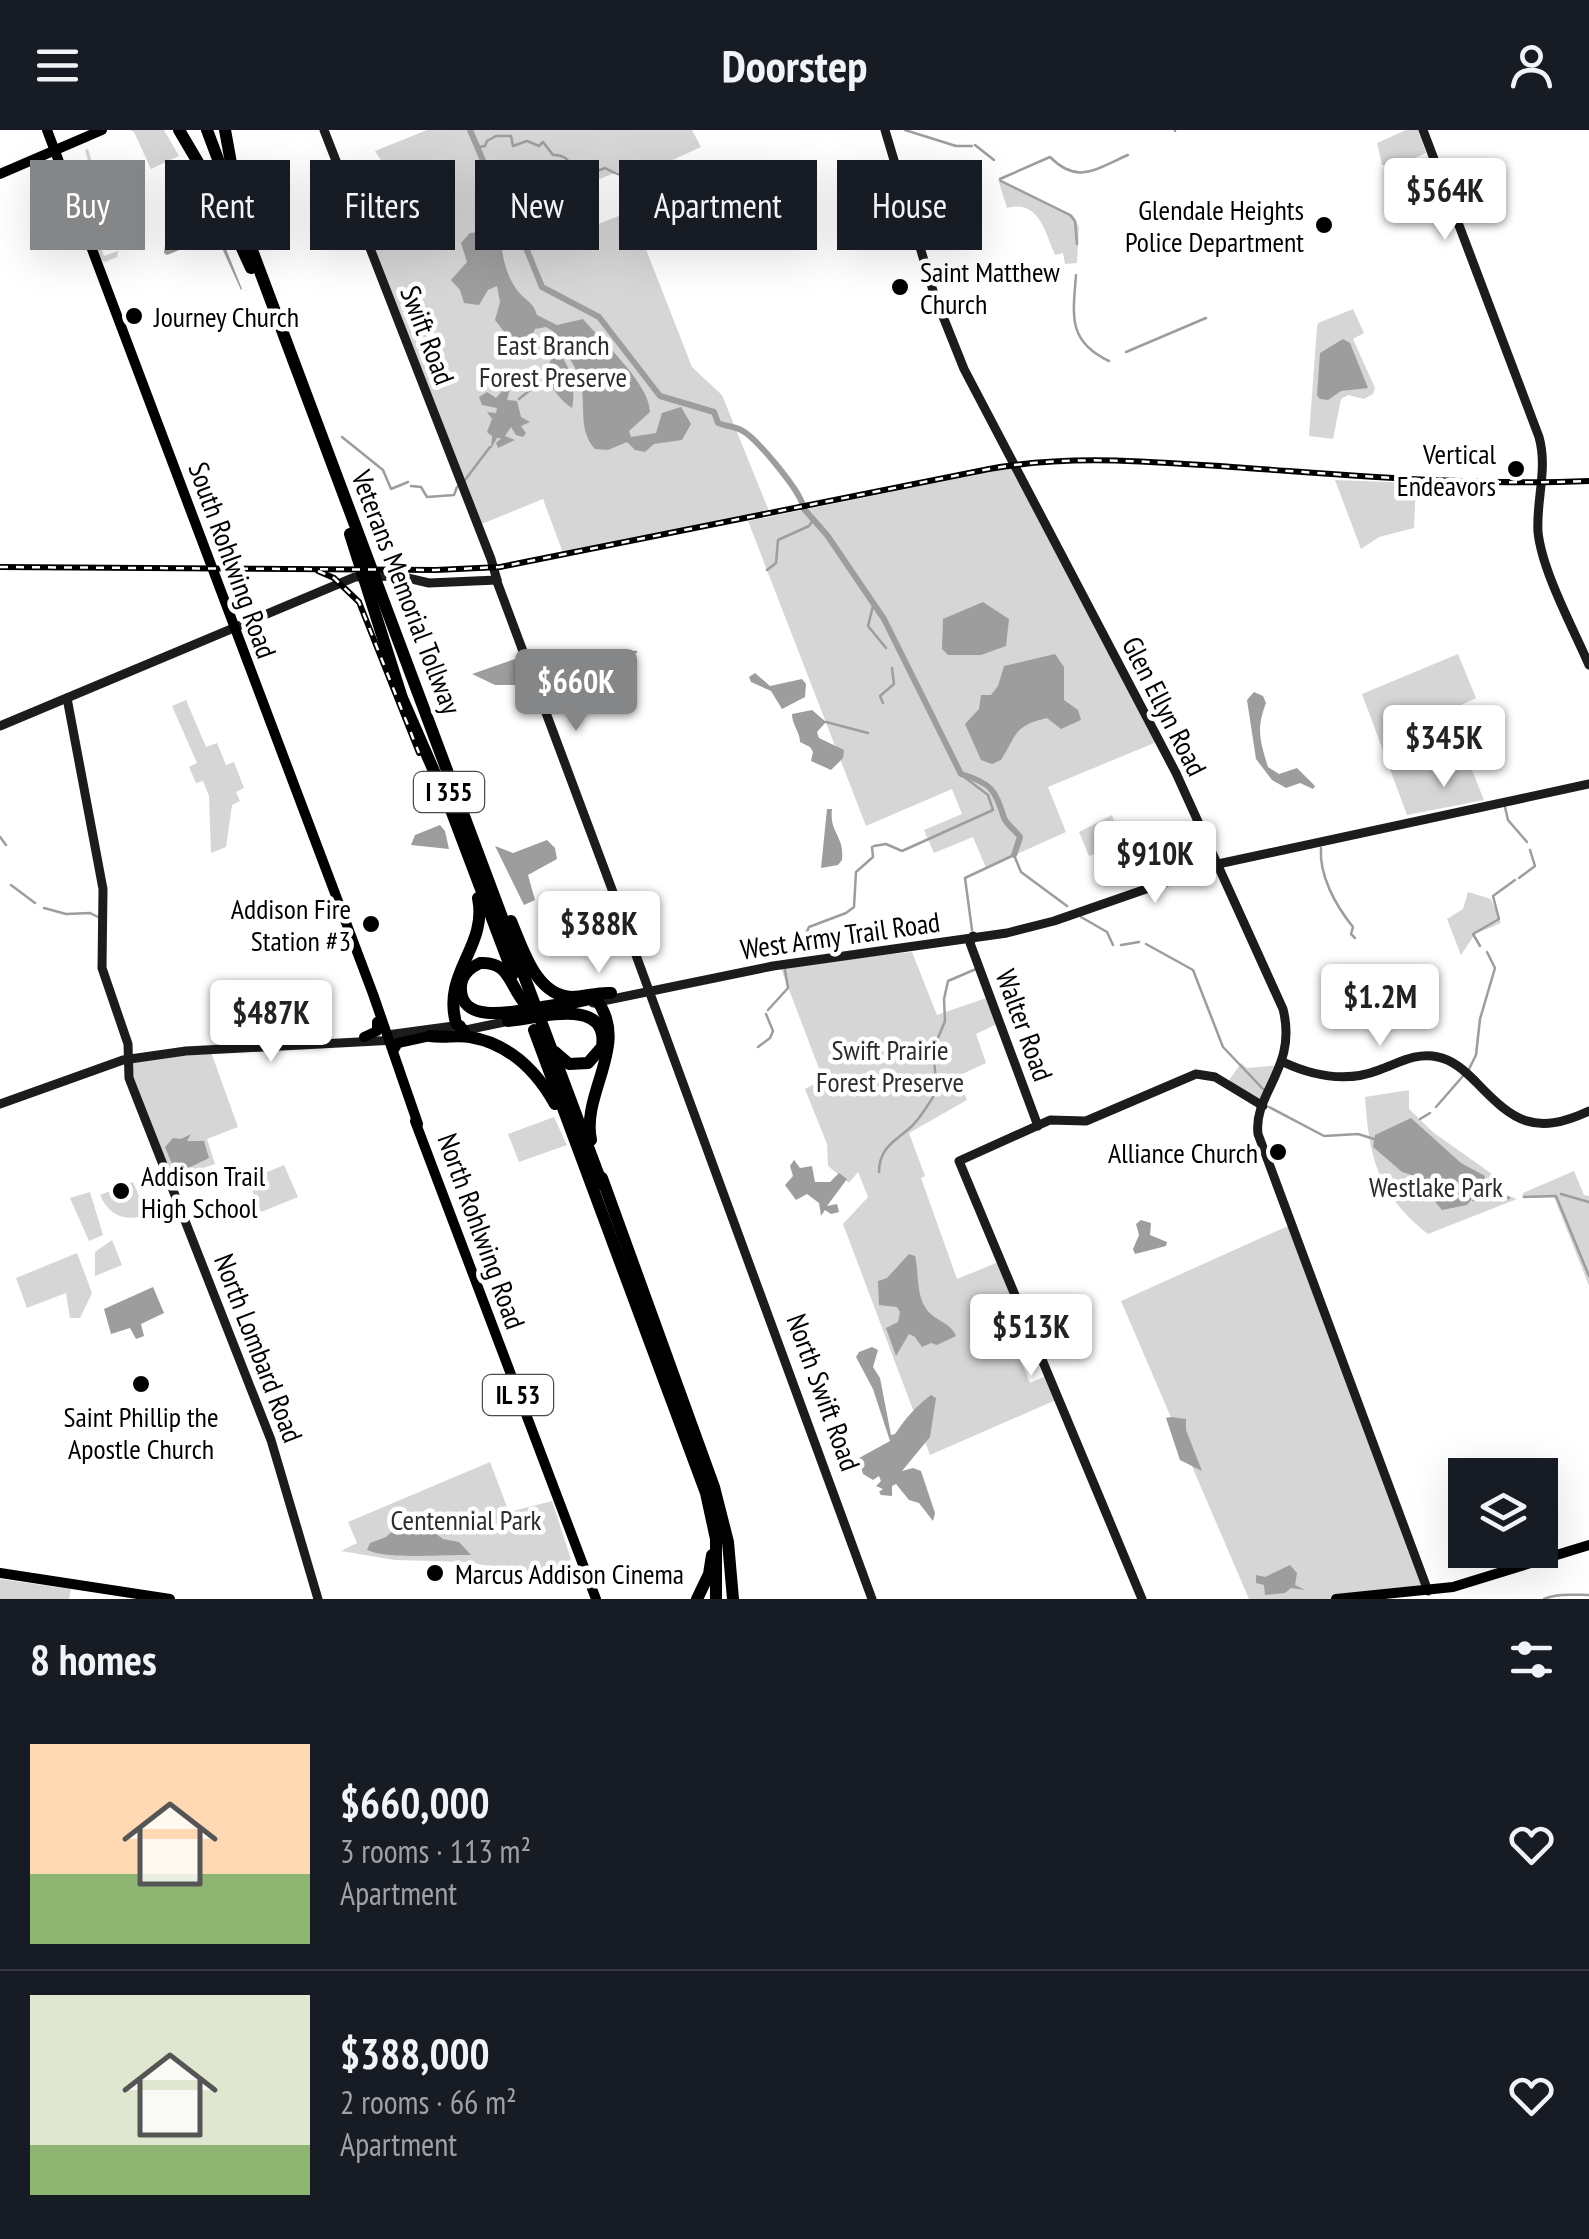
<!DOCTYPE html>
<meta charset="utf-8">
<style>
:root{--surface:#171b24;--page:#20242c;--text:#f1f3f6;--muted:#9ea1a6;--line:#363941;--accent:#858687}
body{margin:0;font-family:"PT Sans Narrow",sans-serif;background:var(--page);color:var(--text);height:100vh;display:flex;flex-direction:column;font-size:38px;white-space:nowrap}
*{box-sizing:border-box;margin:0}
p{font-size:32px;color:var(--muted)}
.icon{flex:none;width:55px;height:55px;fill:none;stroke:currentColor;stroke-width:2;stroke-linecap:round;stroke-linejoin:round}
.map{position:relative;height:1469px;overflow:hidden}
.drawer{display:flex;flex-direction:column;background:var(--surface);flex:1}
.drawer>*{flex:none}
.banner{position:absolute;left:30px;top:30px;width:1000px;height:90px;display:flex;gap:20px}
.buttons{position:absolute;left:1448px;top:1328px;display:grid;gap:20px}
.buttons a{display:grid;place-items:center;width:110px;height:110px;border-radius:0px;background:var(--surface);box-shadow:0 10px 40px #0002;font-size:50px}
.price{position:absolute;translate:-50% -85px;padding:0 22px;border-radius:10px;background:#fff;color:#222;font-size:32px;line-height:65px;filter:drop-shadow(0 2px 5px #0008)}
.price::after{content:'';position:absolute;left:50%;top:60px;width:30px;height:22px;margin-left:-15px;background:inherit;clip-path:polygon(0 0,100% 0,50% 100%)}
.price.active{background:var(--accent);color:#fff}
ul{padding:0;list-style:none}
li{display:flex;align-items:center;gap:30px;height:250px;padding:0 30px}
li+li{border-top:2px solid var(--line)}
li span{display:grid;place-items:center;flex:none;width:280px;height:200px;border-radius:0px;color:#555}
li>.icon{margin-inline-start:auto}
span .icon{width:120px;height:120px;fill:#fffc;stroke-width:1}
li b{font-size:42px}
h2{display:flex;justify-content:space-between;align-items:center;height:120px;padding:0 30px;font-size:42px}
.pill{padding:0 35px;border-radius:0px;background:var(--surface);box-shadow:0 10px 40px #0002;font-size:35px;line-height:90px}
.pill.active{background:var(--accent);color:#fff}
header{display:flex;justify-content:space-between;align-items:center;height:130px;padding:0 30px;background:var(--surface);font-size:45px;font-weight:700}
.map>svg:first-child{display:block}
.green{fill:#d6d6d6}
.water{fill:#9d9d9d}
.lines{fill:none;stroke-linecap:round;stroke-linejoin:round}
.stream{stroke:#9d9d9d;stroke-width:2.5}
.river{stroke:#9d9d9d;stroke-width:6}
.secondary{stroke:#1c1c1c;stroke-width:9}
.primary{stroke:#000;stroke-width:10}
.highway{stroke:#000;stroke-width:12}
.rail-casing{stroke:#000;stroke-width:6}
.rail{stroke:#fff;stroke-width:2.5;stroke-dasharray:8;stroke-linecap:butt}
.poi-dot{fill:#000;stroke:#fff;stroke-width:4}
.labels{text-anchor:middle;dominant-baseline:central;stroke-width:9;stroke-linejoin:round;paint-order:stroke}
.shield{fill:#fff;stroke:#4c4c4c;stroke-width:2.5}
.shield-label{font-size:25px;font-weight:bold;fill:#000}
.poi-label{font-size:28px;fill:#000;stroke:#fff;text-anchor:end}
.street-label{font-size:28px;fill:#000;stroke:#fff}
.park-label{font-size:28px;fill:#2d2d2d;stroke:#fff}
</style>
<header><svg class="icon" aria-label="menu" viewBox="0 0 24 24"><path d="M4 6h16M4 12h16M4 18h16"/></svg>Doorstep<svg class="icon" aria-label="person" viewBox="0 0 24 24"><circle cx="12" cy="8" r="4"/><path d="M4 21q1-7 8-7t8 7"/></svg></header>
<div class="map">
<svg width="1589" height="1469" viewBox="0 0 1589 1469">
<rect width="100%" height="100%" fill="#fff"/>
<!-- green -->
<g class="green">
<polygon points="130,0 164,0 179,26 151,39 134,2"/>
<polygon points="427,0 692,0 701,17 637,46 617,42 575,59 591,97 631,81 692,237 722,265 769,381 563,423 543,369 479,395 372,116 422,94 375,21"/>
<polygon points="1406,0 1418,0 1426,23 1399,35 1382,35 1377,13"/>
<polygon points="88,19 93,35 74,46 79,58 90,55 101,84 91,88 104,126 118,121 117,127 105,132 101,130 69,41 89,34 85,20"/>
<path d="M998,49L1073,85L1079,97L1077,133L1065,134L1063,123L1055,125C1045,102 1039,69 1007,78Z"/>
<polygon points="1353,179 1364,203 1353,209 1375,258 1373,264 1364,269 1348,265 1341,269 1333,309 1309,306 1317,197 1318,193"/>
<polygon points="1014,337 1159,611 1048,657 1066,702 986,738 973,707 934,723 924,700 962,684 952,659 866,696 748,391"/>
<polygon points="1335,350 1416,353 1414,398 1379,407 1361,419"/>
<polygon points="1458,524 1476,568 1448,581 1484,670 1407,685 1362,564"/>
<polygon points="186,570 206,617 217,613 226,635 234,632 244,658 236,662 240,671 232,675 226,717 211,723 209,666 203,651 196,653 189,637 197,633 172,576"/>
<polygon points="1112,685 1117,700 1101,707 1104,716 1102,721 1089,726 1079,702"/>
<polygon points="1468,762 1491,769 1501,793 1475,804 1461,825 1447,789 1463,779"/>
<polygon points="912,822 937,885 989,867 999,893 976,904 986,933 958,946 967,970 909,1003 925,1046 921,1048 957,1149 1001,1131 1024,1192 1007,1199 1030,1253 1046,1246 1056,1270 930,1325 843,1094 868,1067 858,1042 849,1053 828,1036 827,1014 805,959 823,949 780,836"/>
<polygon points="211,922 238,997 207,1009 215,1034 171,1049 133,952 132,933"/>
<polygon points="1241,933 1247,938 1281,935 1263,971 1228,952"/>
<path d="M1409,960V979L1434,1003L1492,1044V1059L1517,1069L1428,1104C1378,1064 1369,1028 1365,967Z"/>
<polygon points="554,987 567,1015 519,1032 508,1004"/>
<polygon points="284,1035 298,1067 261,1082 248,1050"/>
<polygon points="1574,1041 1584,1065 1589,1066 1589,1156 1554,1067 1522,1068 1523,1063"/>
<path d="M133,1052L147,1085C126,1092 109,1086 100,1065Z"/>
<polygon points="90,1062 103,1105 89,1111 70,1068"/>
<polygon points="1290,1095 1421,1453 1420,1456 1332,1469 1249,1469 1121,1171"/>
<polygon points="112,1110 122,1135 95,1146 95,1122"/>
<polygon points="77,1123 92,1163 80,1188 70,1188 66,1163 27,1178 16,1148"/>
<polygon points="490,1332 509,1382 552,1371 571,1429 560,1443 505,1440 470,1432 395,1430 341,1421 357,1413 348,1392"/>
<polygon points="0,1449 71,1459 69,1469 0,1469"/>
</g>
<!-- water -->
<g class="water">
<polygon points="217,96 242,159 241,160 216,105 167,125 164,123 165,115"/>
<path d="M498,100L502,104C500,122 506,145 517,160C524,170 533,171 537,185L557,195L583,189C601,210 650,254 650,282L629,301L631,307L656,303L662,283L681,277L691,294L682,310L654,314L645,322L635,320L627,312L608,320L595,319C577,299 587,275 580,251C575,231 561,220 554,202L546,197L535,199L524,221H519L495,190L500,172L497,156L488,160L479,175L464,173L460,160L451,150L467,132L461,113L470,103Z"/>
<polygon points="1343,209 1350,213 1368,258 1341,261 1328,270 1320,269 1317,265 1320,223"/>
<path d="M557,222C571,234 576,260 572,278C554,266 537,240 557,222Z"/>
<polygon points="509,253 511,255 507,270 517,271 521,287 530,292 521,296 526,303 523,307 516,305 511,297 505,306 515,310 498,318 496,313 501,308 497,308 491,319 492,306 487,302 492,289 487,282 496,283 497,278 482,275 479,267 487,262 496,268"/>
<polygon points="983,472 1009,489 1006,516 981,525 948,525 942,519 943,489"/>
<path d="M1055,524L1064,537V570L1078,580L1081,590L1061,599L1047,588C1013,596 1017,605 1001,630L992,634L981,630L965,594L979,579L981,565H991L998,556L1004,536Z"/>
<polygon points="515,529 524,548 522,555 495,555 472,544"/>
<polygon points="755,543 770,556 802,549 806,554 805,567 782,579 771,561 751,552 749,547"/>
<path d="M1254,562L1263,566L1266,573C1256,599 1260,611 1268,637L1279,644L1297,638L1315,656L1313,659L1300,653L1286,658L1272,650L1256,629L1247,570Z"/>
<path d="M812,580L826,592L817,602L819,608L844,620L843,628L831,640L811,631L813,622L810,617L800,612C800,602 792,595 792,584Z"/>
<path d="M832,679C829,703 845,706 842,730L838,735L821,738L827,679Z"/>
<polygon points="440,695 445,701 449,719 411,715 415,705"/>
<polygon points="547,710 555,718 557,729 528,745 535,770 524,775 495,716 513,723"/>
<polygon points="1411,988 1461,1033 1485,1046 1483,1055 1467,1075 1442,1080 1430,1066 1424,1049 1402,1042 1373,1017 1375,1005"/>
<polygon points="191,1004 187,1011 204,1011 209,1028 180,1042 175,1041 165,1017 173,1008 181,1009"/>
<polygon points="794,1030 800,1038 812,1036 815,1052 830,1052 839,1043 847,1049 827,1076 837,1074 839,1082 831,1084 825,1080 821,1086 819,1073 807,1064 796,1070 785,1055 793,1046 790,1036"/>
<polygon points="1141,1090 1151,1093 1150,1105 1167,1112 1166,1116 1135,1124 1133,1119 1139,1105 1136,1094"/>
<path d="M909,1124L915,1126C919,1142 916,1162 925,1177C933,1191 950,1191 956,1206L937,1215L931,1213L922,1217L915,1207L909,1204L896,1226L886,1198L898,1192L900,1182L897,1177L879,1175L878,1151L887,1148Z"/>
<polygon points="153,1157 164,1183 141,1194 144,1206 136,1209 130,1198 111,1204 104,1179"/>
<path d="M872,1217L878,1220L873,1237L880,1248L891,1305L895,1304C906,1288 915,1277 931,1265L936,1268L930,1307L902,1341L913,1338L921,1341L935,1383L933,1391L919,1373L909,1370L896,1354L892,1356V1366L881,1365L879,1362L883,1359L876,1356L881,1351L879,1346L873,1350L863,1344L859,1328L890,1311L873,1259L856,1227L859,1222Z"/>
<polygon points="1171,1287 1186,1289 1186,1300 1202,1341 1180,1330 1166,1288"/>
<path d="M406,1389L414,1395L422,1394L443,1409L459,1412L471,1425C443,1424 389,1430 367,1420L370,1413L386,1407Z"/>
<polygon points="1290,1435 1297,1443 1295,1455 1305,1460 1291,1458 1285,1463 1265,1465 1264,1455 1256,1453 1256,1445 1265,1447"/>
</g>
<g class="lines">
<!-- stream -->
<g class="stream">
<polyline points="905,0 956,16 972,16"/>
<polyline points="1175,1 1175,0"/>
<polyline points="975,15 994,30"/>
<path d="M479,17L485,16L487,11L496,6H511L513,16L527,11L539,16L543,12L553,25C572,24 569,40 584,46L605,38C636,56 646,44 676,31"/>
<path d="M1000,49L1050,27C1078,55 1095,39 1128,25"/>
<polyline points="1001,51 1070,85 1075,91 1077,114"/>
<path d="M1076,145C1073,185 1067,211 1109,231"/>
<polyline points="1126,222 1206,188"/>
<polyline points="519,269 535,256 553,253"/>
<polyline points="342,307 383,340 391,359 408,352"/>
<polyline points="465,350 490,317"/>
<polyline points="411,356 421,357 427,367 454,365 457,357"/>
<polyline points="767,440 776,433 778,410 809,396 814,389"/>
<polyline points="873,476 868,496 886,518"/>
<polyline points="524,549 526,548"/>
<polyline points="541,558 543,562 548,560 602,537 615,522 636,522"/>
<polyline points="883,573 880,566 894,554 892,538"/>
<polyline points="826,592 868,603"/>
<polyline points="1505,677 1508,690 1527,712"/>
<polyline points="0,707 6,715"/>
<polyline points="874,716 886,714 902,721 993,680 988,665 963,646"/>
<path d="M1321,718C1319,746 1336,776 1353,797L1351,804L1355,808"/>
<polyline points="1519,748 1535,736 1530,720"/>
<polyline points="11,755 35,773"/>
<polyline points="44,778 66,784 90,783 98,787"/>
<polyline points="1081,787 1107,802 1113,815"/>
<polyline points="972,800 965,748 1014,725 1021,742 1067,776"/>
<polyline points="1146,814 1193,840 1223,917 1263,959"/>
<polyline points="1121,815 1139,812"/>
<polyline points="1480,816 1473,804 1499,789 1493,766 1515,750"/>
<polyline points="797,824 809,797 846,783 854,777 856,742 873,727 872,717"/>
<polyline points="768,880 788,858 785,840"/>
<polyline points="758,917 770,908 773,901 766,884"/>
<polyline points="1469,939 1476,925 1480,889 1495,838 1487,822"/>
<polyline points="1269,977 1324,1006 1358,1004 1374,1009"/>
<polyline points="1436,977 1463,946"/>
<polyline points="1420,989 1430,983"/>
<path d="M879,1042C879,1017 896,1011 912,996C922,986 929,973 937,961L933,920L945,891L944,869L948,851L976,839"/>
<polyline points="1561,1064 1589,1072"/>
<polyline points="1524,1067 1556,1066 1589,1146"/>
<polyline points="1473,1070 1499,1065 1509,1068"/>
<path d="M1544,1469C1558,1463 1574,1465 1589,1465"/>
</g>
<!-- river -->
<g class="river">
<path d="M470,0L509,91L524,113L542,157L599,187L660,266L714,282L718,293C726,296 735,297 741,300C756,307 800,361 803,376"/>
<path d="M804,379L827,405L884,489L961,644C991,653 995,659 1004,688C1007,695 1016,701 1020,707L1014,725"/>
</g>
<!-- secondary -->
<g class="secondary">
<polyline points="324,0 491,429 497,450"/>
<path d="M885,0L934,164L964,239L1176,643L1283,879C1298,938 1253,963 1258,1004L1428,1461"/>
<path d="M1423,0L1539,307C1548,339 1536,370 1538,402C1542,441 1573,498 1589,535"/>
<polyline points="496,449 635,821"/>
<polyline points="67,568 103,759 102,838 128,914 129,948 271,1310 318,1469"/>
<polyline points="0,596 355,447 399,446 429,453 497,450"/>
<polyline points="973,806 970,813 1038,996"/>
<polyline points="633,817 872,1469"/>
<polyline points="593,873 773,836 1007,803 1054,791 1218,734 1589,654"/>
<polyline points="461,901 509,891"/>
<polyline points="387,905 461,895"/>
<path d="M1283,932C1313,946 1346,953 1379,940C1399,933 1416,922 1438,927C1453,930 1465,941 1476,952C1514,992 1535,1006 1589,981"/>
<polyline points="0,974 123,930 186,921 396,910"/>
<polyline points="1142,1469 959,1031 1050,990 1086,991 1196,944 1215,947 1263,976"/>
</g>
<!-- primary -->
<g class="primary">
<polyline points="47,0 373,864 418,994"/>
<polyline points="0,44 102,0"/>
<polyline points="364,907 377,901 377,892"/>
<polyline points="393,921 398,913 430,906"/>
<polyline points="415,991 596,1469"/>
<polyline points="0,1443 170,1469"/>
<polyline points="1336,1469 1453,1457 1589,1415"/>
</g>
<!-- highway -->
<g class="highway">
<polyline points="179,0 219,68 251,138"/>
<polyline points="207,0 602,1054"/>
<polyline points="225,0 235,55"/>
<polyline points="350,404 402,568 451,680 513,844"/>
<path d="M511,791C523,819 536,866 572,867C585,867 597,862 611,863"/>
<path d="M549,878L595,868C632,913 581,962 591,1010"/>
<path d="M527,881L524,872L523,871C509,853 508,831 480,833C470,838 462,844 461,856C458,901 532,877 556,875"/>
<path d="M508,891C537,889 609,865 602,917L588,933L569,934L555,922"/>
<polyline points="534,900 706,1363 716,1409 716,1469"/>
<path d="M464,901L456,893C442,842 488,817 478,768"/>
<path d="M430,906C443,908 457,905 470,907C510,914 536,940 555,974"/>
<polyline points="602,1048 714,1357 728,1412 733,1469"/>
<polyline points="697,1469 709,1444 712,1425"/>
</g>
<!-- rail casing -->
<g class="rail-casing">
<g id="rail">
<path d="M0,437L436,440L500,437L989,339C1071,324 1150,332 1232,337C1351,345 1470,356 1589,351"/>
<polyline points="318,441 334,448 359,472 419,623"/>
</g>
</g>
<!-- rail -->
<use href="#rail" class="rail"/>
</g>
<!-- markers -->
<g class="poi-dot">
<circle cx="1324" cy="95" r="10"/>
<circle cx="900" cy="157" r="10"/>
<circle cx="134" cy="186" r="10"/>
<circle cx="1516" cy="339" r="10"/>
<circle cx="371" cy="794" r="10"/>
<circle cx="1278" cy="1022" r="10"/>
<circle cx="121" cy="1061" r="10"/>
<circle cx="141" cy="1254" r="10"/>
<circle cx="435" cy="1443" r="10"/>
</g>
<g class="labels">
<!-- shield labels -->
<g class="shield">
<rect x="414" y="642" width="70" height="40" rx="8"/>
<rect x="483" y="1245" width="70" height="40" rx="8"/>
</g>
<g class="shield-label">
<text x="449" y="662">I 355</text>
<text x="518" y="1265">IL 53</text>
</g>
<!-- poi labels -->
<g class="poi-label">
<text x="1304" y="79">Glendale Heights<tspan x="1304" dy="32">Police Department</tspan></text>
<text x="920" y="141" text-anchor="start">Saint Matthew<tspan x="920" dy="32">Church</tspan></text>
<text x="154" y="186" text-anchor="start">Journey Church</text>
<text x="1496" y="323">Vertical<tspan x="1496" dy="32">Endeavors</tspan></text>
<text x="351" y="778">Addison Fire<tspan x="351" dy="32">Station #3</tspan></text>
<text x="1258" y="1022">Alliance Church</text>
<text x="141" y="1045" text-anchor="start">Addison Trail<tspan x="141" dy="32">High School</tspan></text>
<text x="141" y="1286" text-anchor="middle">Saint Phillip the<tspan x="141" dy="32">Apostle Church</tspan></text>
<text x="455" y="1443" text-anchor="start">Marcus Addison Cinema</text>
</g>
<!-- street labels -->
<g class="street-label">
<text transform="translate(428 205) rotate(69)">Swift Road</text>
<text transform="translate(233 430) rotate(70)">South Rohlwing Road</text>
<text transform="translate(407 462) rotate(69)">Veterans Memorial Tollway</text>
<text transform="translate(1165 576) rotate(63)">Glen Ellyn Road</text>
<text transform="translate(840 805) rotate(-8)">West Army Trail Road</text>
<text transform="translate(1025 895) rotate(70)">Walter Road</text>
<text transform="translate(482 1101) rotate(70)">North Rohlwing Road</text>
<text transform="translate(259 1218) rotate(69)">North Lombard Road</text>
<text transform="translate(824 1262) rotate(70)">North Swift Road</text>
</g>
<!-- park labels -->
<g class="park-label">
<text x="553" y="214">East Branch<tspan x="553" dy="32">Forest Preserve</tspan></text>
<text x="890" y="919">Swift Prairie<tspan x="890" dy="32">Forest Preserve</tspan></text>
<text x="1436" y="1056">Westlake Park</text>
<text x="466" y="1389">Centennial Park</text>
</g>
</g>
</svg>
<div class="buttons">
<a><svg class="icon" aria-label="layers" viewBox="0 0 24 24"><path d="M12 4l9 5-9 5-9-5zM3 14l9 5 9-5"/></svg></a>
</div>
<b class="price" style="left:1445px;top:113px">$564K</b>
<b class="price active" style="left:576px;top:604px">$660K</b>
<b class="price" style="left:1444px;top:660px">$345K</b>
<b class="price" style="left:1155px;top:776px">$910K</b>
<b class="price" style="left:599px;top:846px">$388K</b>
<b class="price" style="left:1380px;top:919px">$1.2M</b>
<b class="price" style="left:271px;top:935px">$487K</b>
<b class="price" style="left:1031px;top:1249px">$513K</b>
<div class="banner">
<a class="pill active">Buy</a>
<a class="pill">Rent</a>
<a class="pill">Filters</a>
<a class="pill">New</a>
<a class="pill">Apartment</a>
<a class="pill">House</a>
</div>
</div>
<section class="drawer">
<h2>8 homes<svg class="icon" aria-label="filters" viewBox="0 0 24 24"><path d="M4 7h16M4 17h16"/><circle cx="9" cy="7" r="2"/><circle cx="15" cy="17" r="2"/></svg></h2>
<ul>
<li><span style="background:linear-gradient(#ffd9b3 65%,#8fb573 0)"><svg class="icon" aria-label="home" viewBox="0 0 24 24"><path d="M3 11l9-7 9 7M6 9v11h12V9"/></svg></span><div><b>$660,000</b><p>3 rooms · 113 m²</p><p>Apartment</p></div><svg class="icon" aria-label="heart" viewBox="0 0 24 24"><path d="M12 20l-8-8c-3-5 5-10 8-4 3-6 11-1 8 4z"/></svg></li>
<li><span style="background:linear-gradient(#dfe7d0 75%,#8fb573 0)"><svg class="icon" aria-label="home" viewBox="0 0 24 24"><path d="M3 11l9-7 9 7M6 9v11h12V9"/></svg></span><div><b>$388,000</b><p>2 rooms · 66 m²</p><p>Apartment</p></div><svg class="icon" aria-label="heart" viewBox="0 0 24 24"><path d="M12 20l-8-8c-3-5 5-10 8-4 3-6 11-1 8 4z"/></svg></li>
</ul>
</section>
